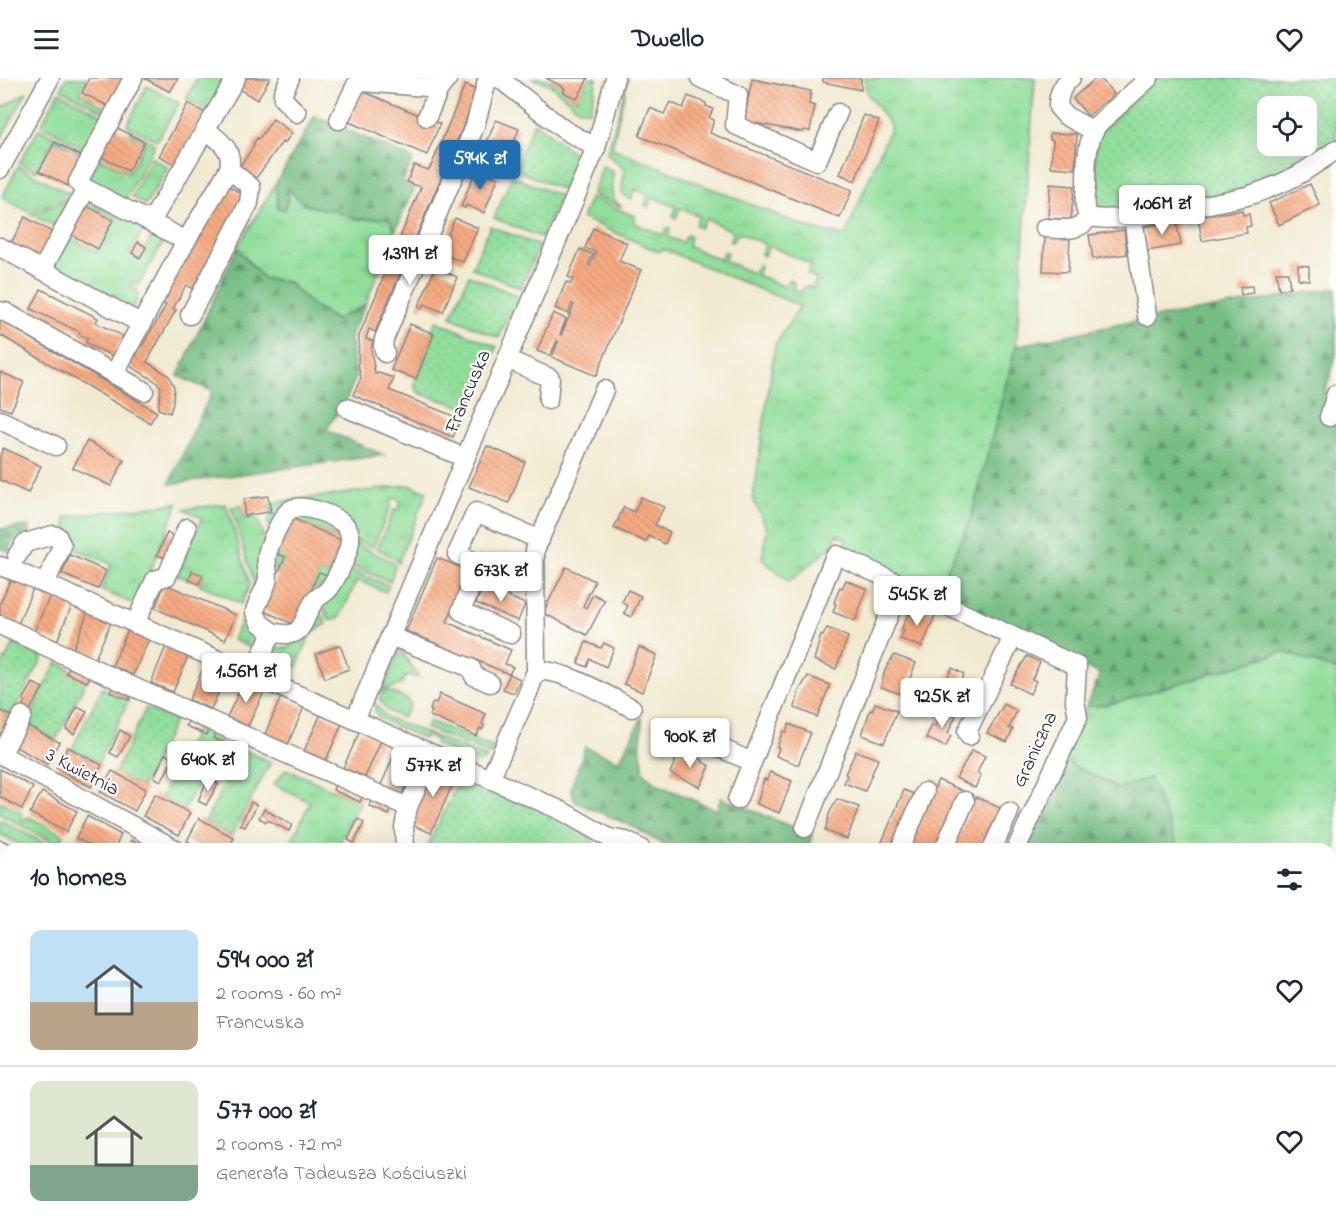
<!DOCTYPE html>
<meta charset="utf-8">
<style>
:root{--surface:#fff;--page:#f2f2f3;--text:#1f2937;--muted:#747a83;--line:#e0e1e3;--accent:#1f6fb2}
body{margin:0;font-family:"Indie Flower",sans-serif;background:var(--page);color:var(--text);height:100vh;display:flex;flex-direction:column;font-size:22px;white-space:nowrap}
*{box-sizing:border-box;margin:0}
p{font-size:20px;color:var(--muted)}
.icon{flex:none;width:33px;height:33px;fill:none;stroke:currentColor;stroke-width:2;stroke-linecap:round;stroke-linejoin:round}
.map{position:relative;flex:1;overflow:hidden}
.panel{position:absolute;left:0px;top:765px;width:1336px;height:384px;display:flex;flex-direction:column;background:var(--surface);border-radius:18px 18px 0 0;box-shadow:0 6px 24px #0002}
.panel>*{flex:none}
.controls{position:absolute;left:1257px;top:18px;display:grid;gap:12px}
.controls a{display:grid;place-items:center;width:60px;height:60px;border-radius:12px;background:var(--surface);box-shadow:0 6px 24px #0002;font-size:30px}
.price{position:absolute;translate:-50% -51px;padding:0 14px;border-radius:6px;background:#fff;color:#222;font-size:20px;line-height:39px;filter:drop-shadow(0 2px 3px #0008)}
.price::after{content:'';position:absolute;left:50%;top:36px;width:18px;height:14px;margin-left:-9px;background:inherit;clip-path:polygon(0 0,100% 0,50% 100%)}
.price.on{background:var(--accent);color:#fff}
ul{padding:0;list-style:none}
li{display:flex;align-items:center;gap:18px;height:150px;padding:0 30px}
li+li{border-top:2px solid var(--line)}
li span{display:grid;place-items:center;flex:none;width:168px;height:120px;border-radius:12px;color:#555}
li>.icon{margin-inline-start:auto}
span .icon{width:72px;height:72px;fill:#fffc;stroke-width:1}
li b{font-size:26px}
h2{display:flex;justify-content:space-between;align-items:center;height:72px;padding:0 30px;font-size:26px}
header{display:flex;justify-content:space-between;align-items:center;height:78px;padding:0 30px;background:var(--surface);font-size:27px;font-weight:800}
.map>svg:first-child{display:block}
.grass{fill:url(#grass-tufts);stroke:#5a806b;stroke-width:1.5}
.forest{fill:url(#forest-firs);stroke:#4b705f;stroke-width:1.5}
.park{fill:url(#park-dots);stroke:#5a806b;stroke-width:1.5;fill-rule:evenodd}
.pitch{fill:#91de9b;stroke:#5a806b;stroke-width:1.5}
.building{fill:url(#building-back-hatch)}
.lines{fill:none;stroke-linecap:round;stroke-linejoin:round}
.minor-casing{stroke:#8a8686;stroke-width:21}
.minor{stroke:#fff;stroke-width:18}
.labels{text-anchor:middle;dominant-baseline:central;stroke-width:4.5;stroke-linejoin:round;paint-order:stroke}
.street-label{font-size:20px;fill:#22223b;stroke:#fdfcf7}
</style>
<header><svg class="icon" aria-label="menu" viewBox="0 0 24 24"><path d="M4 6h16M4 12h16M4 18h16"/></svg>Dwello<svg class="icon" aria-label="heart" viewBox="0 0 24 24"><path d="M12 20l-8-8c-3-5 5-10 8-4 3-6 11-1 8 4z"/></svg></header>
<div class="map">
<svg width="1336" height="1149" viewBox="0 0 1336 1149">
<defs>
<pattern id="grass-tufts" width="24" height="20" patternUnits="userSpaceOnUse" patternTransform="scale(1.5)"><rect width="24" height="20" fill="#91de9b"/><path d="M3 7l-1-3M5 7V3M7 7l1-3M15 17l-1-3M17 17v-4M19 17l1-3" fill="none" stroke="#7dbe86"/></pattern>
<pattern id="forest-firs" width="22" height="20" patternUnits="userSpaceOnUse" patternTransform="scale(1.5)"><rect width="22" height="20" fill="#74bd83"/><path d="M5 1l3.5 6h-7zM16 11l3.5 6h-7z" fill="#5f996c"/></pattern>
<pattern id="park-dots" width="8" height="8" patternUnits="userSpaceOnUse" patternTransform="scale(1.5)"><rect width="8" height="8" fill="#91de9b"/><path d="M2 2h.1M6 6h.1" fill="none" stroke="#7dbe86" stroke-width="1.8" stroke-linecap="round"/></pattern>
<pattern id="building-back-hatch" width="6" height="6" patternUnits="userSpaceOnUse" patternTransform="scale(1.5)"><rect width="6" height="6" fill="#f6aa81"/><path d="M-1 5l2 2M0 0l6 6M5-1l2 2" fill="none" stroke="#d39270"/></pattern>
</defs>
<rect width="100%" height="100%" fill="#fdfcf7"/>
<filter id="ink" filterUnits="userSpaceOnUse"><feTurbulence type="fractalNoise" baseFrequency=".0167" numOctaves="2"/><feDisplacementMap in="SourceGraphic" scale="12" xChannelSelector="R" yChannelSelector="G"/><feConvolveMatrix kernelMatrix="1 2 1 2 8 2 1 2 1" color-interpolation-filters="sRGB"/></filter>
<filter id="wash" filterUnits="userSpaceOnUse"><feTurbulence type="fractalNoise" baseFrequency=".008" numOctaves="4" result="noise"/><feDisplacementMap in="SourceGraphic" scale="24" xChannelSelector="R" yChannelSelector="G"/><feGaussianBlur stdDeviation="1.35" result="paint"/><feColorMatrix in="noise" values="0 0 0 0 0 0 0 0 0 0 0 0 0 0 0 0 0 1.4 0 .05"/><feComposite in="paint" operator="in"/></filter>
<g filter="url(#wash)">
<rect width="100%" height="100%" fill="#f1ead1"/>
<!-- grass -->
<g class="grass">
<polygon points="66,0 87,0 80,15 108,31 106,35 61,11"/>
<polygon points="197,0 214,0 228,7 212,35 186,21"/>
<polygon points="531,0 546,0 565,10 564,14 577,21 588,0 597,0 590,33 579,31 549,6"/>
<path d="M628,0L612,70L812,151L845,158L891,48L867,15L864,0H1035L1016,268L971,440L936,516L842,472L847,461L837,456L832,468L789,504L762,481L767,451L753,421L775,267L800,228L663,171L659,174L582,140L591,119L636,139L634,145L663,157L667,150H670L668,159L682,165L686,157L690,158L688,168L720,182L724,174H727L725,183L752,195L759,187L760,189L757,197L785,209L790,201L794,205L793,211L800,214L806,208L813,210L816,200L807,196L811,186L769,168L764,178L761,176L765,166L738,155L733,163L730,164L733,153L705,141L700,150L695,147L699,138L680,130L676,140L673,139L676,129L652,119L649,128H646L645,126L648,117L635,111L631,121L623,117C620,108 625,100 624,91L607,76Z"/>
<polygon points="147,8 179,25 157,62 127,47"/>
<polygon points="27,14 0,62 0,31"/>
<polygon points="59,14 104,38 86,71 41,47"/>
<polygon points="39,51 85,74 84,77 54,62 36,93 19,85"/>
<polygon points="131,52 155,66 125,123 92,105 90,99 99,80 129,95 145,65 130,55"/>
<polygon points="152,80 168,89 146,127 132,119"/>
<polygon points="18,88 74,118 74,119 27,133 2,120"/>
<path d="M603,88L613,94C613,108 607,119 622,129L592,116Z"/>
<polygon points="276,105 278,130 290,111 304,127 330,132 357,141 389,140 395,153 365,227 336,242 312,227 288,204 263,200 237,170"/>
<polygon points="89,120 142,146 142,153 130,175 139,181 156,151 165,161 139,206 133,205 131,209 137,211 138,219 130,235 50,192 66,157 97,174 115,140 86,125"/>
<polygon points="72,122 56,149 30,136"/>
<polygon points="410,407 427,414 398,485 395,480 377,471 394,432 397,433 401,424 395,420 391,422 390,429 373,469 355,462 316,427 271,453 268,447 269,439 272,437 271,425"/>
<polygon points="178,425 136,527 101,512 111,486 68,468 66,439"/>
<polygon points="226,426 250,506 241,526 199,506 203,498 193,493 189,502 177,497 202,440 184,431"/>
<polygon points="241,428 243,440 256,439 266,464 263,502 249,532 246,531 255,508 231,429"/>
<polygon points="315,436 346,457 328,505 317,511 311,510 319,494 328,497 343,463 292,440 285,479 278,495 272,492 288,438"/>
<polygon points="354,465 393,484 395,488 390,504 347,486"/>
<polygon points="345,490 389,508 386,514 357,502 340,539 330,543 320,524"/>
<polygon points="316,527 327,546 311,554 297,589 267,576 270,569 288,570 298,562"/>
<polygon points="244,534 248,536 247,551 262,566 259,573 233,562"/>
<polygon points="400,570 419,600 407,597 401,604 402,606 382,613"/>
<polygon points="1283,574 1336,592 1336,1013 1330,1010 1330,771 1179,771 1118,710 1063,682 1086,629 1110,626"/>
<polygon points="388,613 407,621 410,626 403,640 387,633 379,620 381,616"/>
<path d="M375,626L386,639L487,680L480,685L435,666L436,662L426,657L424,661L382,642C375,637 374,633 375,626Z"/>
<polygon points="429,643 494,670 491,677 426,650"/>
<polygon points="286,691 360,724 336,771 288,771 310,724 274,706"/>
<polygon points="0,723 21,734 22,742 29,739 64,757 58,767 0,736"/>
<polygon points="0,742 55,771 27,771 0,756"/>
</g>
<!-- forest -->
<g class="forest">
<polygon points="315,38 413,81 403,104 415,110 395,153 389,140 357,141 330,132 304,127 290,112 285,132 278,130 276,105"/>
<polygon points="237,170 263,200 288,204 312,227 335,242 365,227 350,258 356,299 346,322 326,352 384,377 169,406 212,313 178,298"/>
<polygon points="1336,210 1336,277 1319,336 1336,341 1336,592 1283,574 1110,626 1086,629 1100,596 936,516 971,440 1016,268 1135,243"/>
<path d="M30,448V455C19,456 11,461 9,473L0,471V451Z"/>
<path d="M642,639C643,650 640,664 641,674C642,681 644,686 643,693L654,705L717,732L721,720L813,757L807,771H670L634,749L575,724L571,710L585,669L619,683Z"/>
<polygon points="1063,682 1118,710 1150,700 1179,771 1027,771 1059,704"/>
<polygon points="1331,1010 1336,1013 1336,1149 490,1149 493,1143 1330,1143"/>
</g>
<!-- park -->
<g class="park">
<path d="M1154,0H1336V64L1266,106L1132,133L1097,132L1093,125L1096,63L1101,54ZM1268,28H1306V68H1268Z"/>
<polygon points="534,44 578,79 563,112 515,91"/>
<polygon points="512,98 560,118 542,160 494,140"/>
<polygon points="490,148 539,168 521,210 472,190"/>
<polygon points="469,197 517,218 499,260 451,239"/>
<polygon points="436,243 497,269 469,331 419,315 414,307 434,256 431,254"/>
<polygon points="14,565 43,579 11,638 0,632 0,591"/>
<polygon points="57,584 69,590 67,594 86,603 56,662 26,647"/>
<polygon points="102,610 129,622 98,685 72,671"/>
<polygon points="146,630 175,642 142,709 115,695"/>
<polygon points="196,652 221,663 184,732 161,720"/>
<polygon points="243,672 271,684 231,758 205,744"/>
<polygon points="464,693 562,738 589,758 593,765 592,771 426,771"/>
</g>
<!-- pitch -->
<polygon class="pitch" points="0,867 6,868 6,1143 41,1143 38,1149 0,1149"/>
<g id="blocks">
<!-- building -->
<g class="building">
<polygon points="89,0 123,0 112,30 82,15"/>
<polygon points="144,0 178,0 170,14"/>
<polygon points="245,0 270,0 257,22 239,11"/>
<polygon points="546,0 588,0 577,21 563,14 565,10"/>
<polygon points="823,0 861,0 861,12 823,4"/>
<polygon points="1096,0 1100,0 1114,16 1088,38 1073,20"/>
<polygon points="752,1 811,13 809,26 815,28 810,53 804,52 803,54 744,43"/>
<polygon points="465,7 478,13 375,254 369,251 366,261 373,263 371,271 375,296 379,295 394,300 389,312 461,341 453,359 353,317 361,300 358,286 359,258 421,109 407,104 414,87 428,92 432,86"/>
<polygon points="362,13 440,46 427,77 349,44"/>
<polygon points="688,18 706,25 706,28 713,31 709,40 714,42 710,55 852,112 840,140 639,58 650,30 664,36 670,24 683,30"/>
<polygon points="188,25 205,35 176,87 159,78"/>
<polygon points="864,37 879,43 855,103 840,96"/>
<polygon points="273,41 292,55 284,66 282,64 254,103 238,91 254,68 253,66 257,60 259,61"/>
<polygon points="496,42 519,51 505,86 482,76"/>
<polygon points="114,48 144,64 128,93 98,77"/>
<polygon points="1050,55 1077,56 1075,91 1051,89 1053,62 1050,61"/>
<polygon points="55,64 85,80 70,109 39,93"/>
<polygon points="477,88 481,90 480,93 498,100 484,135 466,127 465,130 461,129"/>
<polygon points="1050,106 1074,108 1071,142 1048,140"/>
<polygon points="1310,106 1320,127 1279,147 1269,125"/>
<polygon points="228,108 247,118 196,213 186,207 173,231 176,232 147,284 169,298 174,309 173,325 170,335 158,331 161,309 154,302 126,286 132,275 136,278 163,233 166,227 162,225"/>
<polygon points="83,126 113,142 98,171 68,155"/>
<polygon points="1242,132 1243,137 1249,136 1251,148 1246,149 1247,155 1202,163 1198,139"/>
<polygon points="25,139 54,155 39,183 10,167"/>
<polygon points="455,140 478,150 463,184 440,175"/>
<polygon points="1176,143 1181,167 1147,173 1143,149"/>
<polygon points="593,150 627,165 619,183 641,192 596,298 552,279 558,264 557,263 550,278 537,273 553,235 566,241 560,256 561,257 574,227 572,226 568,236 555,230 566,204 571,206 573,201 568,199 580,171 593,176 588,187 590,188 596,174 585,170"/>
<polygon points="1124,152 1127,176 1093,181 1089,157"/>
<polygon points="1045,158 1070,160 1068,194 1043,193"/>
<polygon points="138,164 146,169 140,180 132,175"/>
<polygon points="438,184 441,186 439,191 457,199 443,234 424,226 422,231 418,229"/>
<polygon points="1298,187 1309,188 1309,202 1298,201"/>
<polygon points="1276,194 1288,194 1290,210 1279,212"/>
<polygon points="1252,208 1253,215 1241,217 1240,209"/>
<polygon points="41,211 98,240 96,245 123,258 113,278 93,269 86,264 88,260 79,256 80,254 31,231"/>
<polygon points="0,242 157,334 150,345 0,257"/>
<polygon points="410,246 434,256 416,301 391,292"/>
<polygon points="0,294 24,304 11,333 0,329"/>
<polygon points="87,363 124,382 111,408 73,390"/>
<polygon points="487,368 525,384 509,425 469,409"/>
<polygon points="3,370 41,388 28,415 0,402 0,378"/>
<polygon points="268,418 271,435 268,434 244,438 244,421"/>
<polygon points="641,419 664,429 655,447 670,454 665,466 649,458 646,464 614,450 624,429 634,434"/>
<polygon points="292,440 343,463 327,497 319,494 295,547 262,532 285,479 276,475"/>
<polygon points="167,455 180,461 170,482 157,477"/>
<polygon points="70,477 106,493 98,511 62,496"/>
<polygon points="437,480 469,493 447,544 511,572 505,586 513,589 509,596 406,553"/>
<polygon points="566,489 595,503 583,528 586,530 593,516 605,522 587,557 543,535"/>
<polygon points="192,493 203,497 199,506 189,502"/>
<polygon points="11,500 33,510 18,546 0,539 0,526"/>
<polygon points="846,502 867,511 855,543 833,534 836,526 834,525 840,509 842,510"/>
<polygon points="165,506 236,537 225,562 155,530"/>
<polygon points="484,508 525,526 518,543 476,525"/>
<polygon points="628,512 641,518 631,539 624,535 628,528 622,524"/>
<polygon points="50,517 72,527 57,563 34,554"/>
<polygon points="913,529 935,537 922,569 900,561 904,553 901,552 908,536 910,537"/>
<polygon points="88,534 111,544 95,581 73,571"/>
<polygon points="827,550 848,559 836,591 814,582 821,557 823,558"/>
<polygon points="128,552 149,561 133,597 112,588"/>
<polygon points="586,564 601,570 604,565 614,570 606,589 590,581 587,589 578,585"/>
<polygon points="340,567 349,591 325,600 316,576"/>
<polygon points="166,568 188,578 173,614 151,605"/>
<polygon points="639,569 657,577 642,614 624,606"/>
<polygon points="894,577 916,585 903,617 881,609 885,592"/>
<polygon points="1027,578 1040,584 1032,601 1036,603 1030,616 1010,606"/>
<polygon points="205,586 227,595 211,631 189,622"/>
<polygon points="69,590 90,599 87,604 66,595"/>
<polygon points="952,590 964,596 959,607 966,610 960,622 940,613"/>
<polygon points="510,596 520,601 514,615 503,611"/>
<polygon points="808,598 830,607 817,639 795,630 799,613"/>
<polygon points="244,603 265,612 248,648 227,639"/>
<polygon points="33,605 43,610 30,632 22,628 25,623 23,622"/>
<polygon points="112,609 131,617 129,622 110,614"/>
<polygon points="440,616 486,636 482,646 484,647 482,652 480,650 476,658 430,638 432,633 430,632 433,624 436,625"/>
<polygon points="281,619 304,629 288,666 265,656"/>
<polygon points="875,625 897,633 884,665 862,657 870,632 872,633"/>
<polygon points="1004,626 1017,633 1009,650 1013,651 1007,664 987,655"/>
<polygon points="77,629 87,634 74,656 66,651"/>
<polygon points="0,632 15,640 0,660"/>
<polygon points="943,632 956,638 948,655 951,657 946,669 926,660 932,647 935,649"/>
<polygon points="321,636 342,646 326,682 304,673"/>
<polygon points="189,643 209,652 207,657 186,648"/>
<polygon points="23,645 59,664 47,686 12,667"/>
<polygon points="789,646 811,655 798,687 776,678 779,670 777,669 783,653 786,654"/>
<polygon points="120,652 130,658 118,679 110,675"/>
<polygon points="360,653 381,663 365,699 343,690"/>
<polygon points="216,654 243,666 241,672 213,660"/>
<polygon points="68,669 102,687 91,709 56,690"/>
<polygon points="397,670 419,679 402,716 381,707"/>
<polygon points="972,672 985,678 977,695 981,697 975,710 956,700"/>
<polygon points="856,673 878,681 865,713 844,705 847,697 845,696"/>
<polygon points="679,674 687,678 688,675 703,682 702,684 710,688 700,709 670,695"/>
<polygon points="165,676 174,681 161,703 154,699"/>
<polygon points="435,686 457,696 431,755 409,745"/>
<polygon points="0,691 33,709 22,731 0,719"/>
<polygon points="112,693 146,711 135,733 100,714"/>
<polygon points="770,694 792,703 779,735 757,726 764,701 767,702"/>
<polygon points="208,700 218,706 206,727 198,723"/>
<polygon points="938,702 963,713 937,771 909,771"/>
<polygon points="335,707 362,719 360,724 333,712"/>
<polygon points="904,712 916,717 893,771 879,771"/>
<polygon points="42,714 77,733 66,754 30,735"/>
<polygon points="155,716 190,735 179,757 143,738"/>
<polygon points="976,719 1000,730 982,771 952,771"/>
<polygon points="837,721 859,729 847,761 825,753 829,736"/>
<polygon points="371,723 391,732 389,737 369,728"/>
<polygon points="251,724 257,727 245,749 240,747"/>
<polygon points="264,731 292,747 289,753 267,742 266,744 259,740"/>
<polygon points="87,738 121,757 114,771 97,771 76,760"/>
<polygon points="199,740 234,760 228,771 202,771 187,763"/>
<polygon points="358,741 364,745 354,765 348,762"/>
<polygon points="131,762 148,771 126,771"/>
<polygon points="0,794 6,797 6,817 4,821 0,819"/>
<polygon points="53,1143 78,1143 88,1149 63,1149"/>
<polygon points="144,1143 177,1143 174,1149 161,1149 151,1143 147,1149 142,1146"/>
<polygon points="291,1143 315,1143 310,1149 286,1149"/>
<polygon points="419,1143 447,1143 444,1149 416,1149"/>
</g>
</g>
</g>
<g filter="url(#ink)">
<use href="#blocks" fill-opacity="0" stroke="#8a8686" stroke-width="1.5"/>
<g class="lines">
<!-- minor casing -->
<g class="minor-casing">
<g id="minor">
<polyline points="133,0 78,104 81,108 147,142 152,140 156,135 236,0"/>
<polyline points="290,0 283,15 283,21 297,35"/>
<polyline points="499,0 563,51 596,70"/>
<polyline points="700,0 738,17 735,47 817,83 838,35"/>
<path d="M1071,0C1062,7 1058,17 1058,29L1066,38L1094,53"/>
<path d="M1149,0L1098,46C1086,62 1086,88 1086,108C1085,117 1082,132 1090,138C1104,149 1225,123 1247,118C1257,115 1267,111 1277,107C1298,99 1317,85 1336,72"/>
<polyline points="427,39 439,11 448,0"/>
<polyline points="339,42 356,7 361,4 440,10"/>
<polyline points="0,91 50,0"/>
<polyline points="1133,139 1147,238"/>
<polyline points="147,142 186,163"/>
<path d="M1045,150C1063,151 1079,155 1090,138"/>
<polyline points="0,169 142,246"/>
<polyline points="42,192 86,111"/>
<polyline points="0,233 5,234 144,313"/>
<path d="M190,237L249,125L251,109L229,91C234,71 219,63 206,51"/>
<polyline points="385,275 383,268 384,261 475,48 487,3 490,0"/>
<polyline points="507,281 550,300 548,322"/>
<polyline points="114,296 186,163 229,91"/>
<polyline points="347,330 465,380"/>
<polyline points="1329,339 1336,316"/>
<polyline points="0,342 56,368"/>
<polyline points="17,478 25,465 53,457 57,458 62,468 45,506"/>
<polyline points="480,487 461,533 511,556"/>
<polyline points="0,488 20,495 490,701 562,733 609,760 626,763 641,771"/>
<polyline points="519,505 457,476 476,434 540,462"/>
<polyline points="135,546 155,502 167,498 187,450"/>
<polyline points="0,547 138,611 408,729 432,676"/>
<polyline points="390,558 471,590 474,598 490,605"/>
<path d="M536,593C562,590 608,618 632,630"/>
<path d="M253,597L272,554L260,545L255,534C257,523 264,515 267,504C270,496 265,486 267,477C269,467 282,437 290,432C302,424 336,438 345,447C351,453 351,461 349,469C346,480 335,505 327,513C322,518 316,519 313,525C300,547 304,562 272,554"/>
<polyline points="355,642 596,70 615,0"/>
<polyline points="673,649 752,684"/>
<polyline points="969,658 967,654 1013,559"/>
<polyline points="0,676 175,771"/>
<polyline points="1,677 22,638"/>
<polyline points="490,701 528,615 536,593 535,472 604,312"/>
<polyline points="737,722 834,480 837,477 1077,588 1075,623 1078,639 1016,771"/>
<polyline points="805,750 901,506"/>
<polyline points="405,771 404,749 408,729"/>
<polyline points="900,771 925,714"/>
<polyline points="944,771 965,723"/>
<polyline points="992,771 1009,734"/>
<polyline points="0,772 6,775"/>
<polyline points="0,847 6,850"/>
<polyline points="223,1143 234,1149"/>
<polyline points="271,1149 276,1143"/>
<polyline points="343,1149 348,1143"/>
<polyline points="789,1149 792,1143"/>
</g>
</g>
<!-- minor -->
<use href="#minor" class="minor"/>
</g>
</g>
<g class="labels">
<!-- street labels -->
<g class="street-label">
<text transform="translate(469 314) rotate(-67)">Francuska</text>
<text transform="translate(1036 672) rotate(-65)">Graniczna</text>
<text transform="translate(82 695) rotate(28)">3 Kwietnia</text>
</g>
</g>
</svg>
<div class="controls">
<a><svg class="icon" aria-label="locate" viewBox="0 0 24 24"><circle cx="12" cy="12" r="6"/><path d="M12 2v4M12 18v4M2 12h4M18 12h4"/></svg></a>
</div>
<b class="price on" style="left:480px;top:113px">594K zł</b>
<b class="price" style="left:1162px;top:158px">1.06M zł</b>
<b class="price" style="left:410px;top:208px">1.39M zł</b>
<b class="price" style="left:501px;top:525px">673K zł</b>
<b class="price" style="left:917px;top:549px">545K zł</b>
<b class="price" style="left:246px;top:626px">1.56M zł</b>
<b class="price" style="left:942px;top:651px">925K zł</b>
<b class="price" style="left:690px;top:691px">900K zł</b>
<b class="price" style="left:208px;top:714px">640K zł</b>
<b class="price" style="left:433px;top:720px">577K zł</b>
<section class="panel">
<h2>10 homes<svg class="icon" aria-label="filters" viewBox="0 0 24 24"><path d="M4 7h16M4 17h16"/><circle cx="9" cy="7" r="2"/><circle cx="15" cy="17" r="2"/></svg></h2>
<ul>
<li><span style="background:linear-gradient(#bfe0f5 60%,#b9a48a 0)"><svg class="icon" aria-label="home" viewBox="0 0 24 24"><path d="M3 11l9-7 9 7M6 9v11h12V9"/></svg></span><div><b>594 000 zł</b><p>2 rooms · 60 m²</p><p>Francuska</p></div><svg class="icon" aria-label="heart" viewBox="0 0 24 24"><path d="M12 20l-8-8c-3-5 5-10 8-4 3-6 11-1 8 4z"/></svg></li>
<li><span style="background:linear-gradient(#dfe7d0 70%,#7fa58c 0)"><svg class="icon" aria-label="home" viewBox="0 0 24 24"><path d="M3 11l9-7 9 7M6 9v11h12V9"/></svg></span><div><b>577 000 zł</b><p>2 rooms · 72 m²</p><p>Generała Tadeusza Kościuszki</p></div><svg class="icon" aria-label="heart" viewBox="0 0 24 24"><path d="M12 20l-8-8c-3-5 5-10 8-4 3-6 11-1 8 4z"/></svg></li>
</ul>
</section>
</div>
